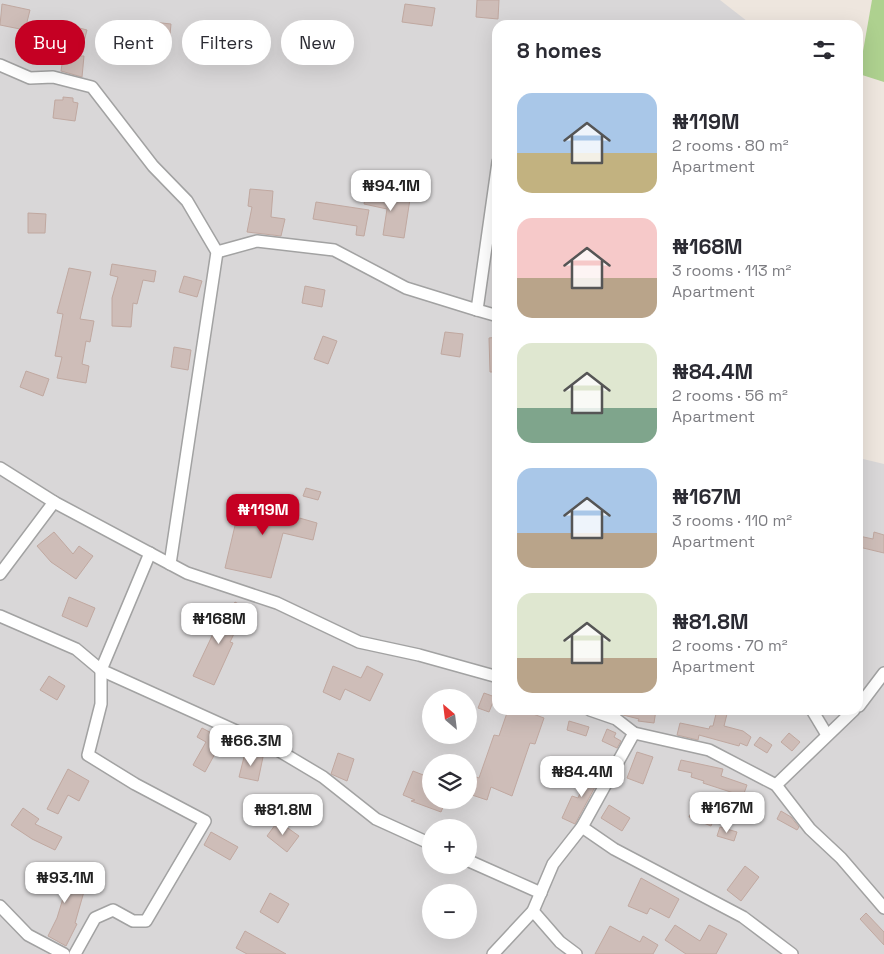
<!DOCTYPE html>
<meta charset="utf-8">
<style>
:root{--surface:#fff;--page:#f2f2f3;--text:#2b2b33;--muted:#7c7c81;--accent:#c50023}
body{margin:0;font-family:"Space Grotesk",sans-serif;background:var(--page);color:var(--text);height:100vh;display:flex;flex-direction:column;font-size:19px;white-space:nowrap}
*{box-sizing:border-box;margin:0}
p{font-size:16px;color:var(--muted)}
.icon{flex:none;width:28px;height:28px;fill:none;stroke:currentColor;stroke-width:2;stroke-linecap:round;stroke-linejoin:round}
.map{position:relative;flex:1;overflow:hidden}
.side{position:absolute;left:492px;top:20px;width:371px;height:695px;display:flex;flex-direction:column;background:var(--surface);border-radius:15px;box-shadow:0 5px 20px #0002}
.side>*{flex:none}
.banner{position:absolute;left:15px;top:20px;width:402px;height:45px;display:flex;gap:10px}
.needle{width:32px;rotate:332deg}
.fabs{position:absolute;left:422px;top:689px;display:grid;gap:10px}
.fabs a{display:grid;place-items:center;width:55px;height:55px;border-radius:50%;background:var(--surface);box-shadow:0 5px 20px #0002;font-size:25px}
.price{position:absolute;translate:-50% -42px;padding:0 11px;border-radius:10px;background:#fff;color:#222;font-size:16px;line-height:32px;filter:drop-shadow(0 1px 2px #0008)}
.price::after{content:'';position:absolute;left:50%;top:30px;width:15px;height:11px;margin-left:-8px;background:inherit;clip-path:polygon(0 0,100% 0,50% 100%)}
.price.on{background:var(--accent);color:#fff}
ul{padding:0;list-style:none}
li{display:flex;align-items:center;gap:15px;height:125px;padding:0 25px}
li span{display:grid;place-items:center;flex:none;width:140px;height:100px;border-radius:15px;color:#555}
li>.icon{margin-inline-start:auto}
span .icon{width:60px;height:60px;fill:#fffc;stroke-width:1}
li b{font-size:21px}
h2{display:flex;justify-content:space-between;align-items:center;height:60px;padding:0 25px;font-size:21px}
.chip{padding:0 18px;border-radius:22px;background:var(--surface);box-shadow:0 5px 20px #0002;font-size:18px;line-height:45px}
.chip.on{background:var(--accent);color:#fff}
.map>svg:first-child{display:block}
.residential{fill:#d9d7d8;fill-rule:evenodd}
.forest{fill:#aed18f}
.building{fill:#cebdb8;stroke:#c0a8a0}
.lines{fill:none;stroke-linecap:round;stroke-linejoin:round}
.minor-casing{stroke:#a2a2a2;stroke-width:14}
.minor{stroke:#fff;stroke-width:11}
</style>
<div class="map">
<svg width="884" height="954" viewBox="0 0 884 954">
<rect width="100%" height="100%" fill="#eee6de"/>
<!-- residential -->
<path class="residential" d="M0,0H720L752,25H498V710H859V458L884,464V954H0ZM431,698H469V735H431ZM431,762H469V800H431ZM431,828H469V865H431ZM431,892H469V930H431Z"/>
<!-- forest -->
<polygon class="forest" points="872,0 884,0 884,82 859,74"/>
<!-- building -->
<g class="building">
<polygon points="477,0 499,0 498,19 476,17"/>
<polygon points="2,4 30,10 25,30 0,25"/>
<polygon points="405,4 435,8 432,26 402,22"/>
<polygon points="153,22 171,24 169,45 150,42"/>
<polygon points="68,25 87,30 80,56 84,56 82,77 61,71 65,44 63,44"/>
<polygon points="63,97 73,98 73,102 78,103 75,121 53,118 55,100 63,100"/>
<polygon points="250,189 273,191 271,217 285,219 281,236 247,232 252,207 248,206"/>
<polygon points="367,190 410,199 404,238 383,235 387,209 364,204"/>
<polygon points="316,202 369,210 364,236 356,235 357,226 313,219"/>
<polygon points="28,213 46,214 45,233 28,233"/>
<polygon points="112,264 156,271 154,282 143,280 137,304 133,303 131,327 112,326 112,298 118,277 110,275"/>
<polygon points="69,268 91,272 80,319 94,321 90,342 86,341 82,364 89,366 86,383 57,378 62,357 55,356 63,314 57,313"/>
<polygon points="184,276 202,281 197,297 179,292"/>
<polygon points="305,286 325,290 322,307 302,303"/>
<polygon points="445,332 463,334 460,357 441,354"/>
<polygon points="323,336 337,341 328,364 314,359"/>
<polygon points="498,337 498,372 490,372 489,338"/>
<polygon points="174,347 191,350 188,370 171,367"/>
<polygon points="26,371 49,379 43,396 20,387"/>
<polygon points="306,488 321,492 318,500 303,496"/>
<polygon points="242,496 297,511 296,517 317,523 313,540 283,533 271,578 225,568"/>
<polygon points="54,532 73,554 79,546 93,556 76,579 51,562 37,546"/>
<polygon points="874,532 884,535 884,553 859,547 859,536 873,539"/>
<polygon points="69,597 95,608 87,627 62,616"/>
<polygon points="235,602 242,606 239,613 243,615 230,642 233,643 214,685 193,676 221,617 218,615 222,605 231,609"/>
<polygon points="333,666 361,678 367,666 383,674 370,701 345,689 340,700 323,692"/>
<polygon points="49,676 65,686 57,700 40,690"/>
<polygon points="484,693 495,697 489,712 478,708"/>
<polygon points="508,710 522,710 544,718 535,744 530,743 512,796 491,787 487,800 469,794 471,775 479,778 494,735 499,736"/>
<polygon points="617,710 656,710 654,723 638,721 639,719 623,715"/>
<polygon points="717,710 728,710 724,726 743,731 751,737 747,746 740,743 739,746 699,735 698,740 677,735 680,723 709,729 710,726 713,726"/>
<polygon points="569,721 589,727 586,736 567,730"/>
<polygon points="202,728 223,739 205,772 193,765 206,742 197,737"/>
<polygon points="607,729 616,733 614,737 621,741 617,748 602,741"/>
<polygon points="789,733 800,742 792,751 781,742"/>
<polygon points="760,737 772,745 767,753 754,745"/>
<polygon points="637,752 653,757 643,784 627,778"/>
<polygon points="245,753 263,757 258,781 239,777"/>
<polygon points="338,753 354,759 347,781 331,774"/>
<polygon points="681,760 723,769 721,776 747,785 743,796 703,783 704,781 691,777 692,773 678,770"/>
<polygon points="68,769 89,781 79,801 68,795 58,814 47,809"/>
<polygon points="591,769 602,774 575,824 562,818 572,796 578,798"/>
<polygon points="413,771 431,778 431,800 446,800 441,812 411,801 415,800 403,795"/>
<polygon points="696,801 718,810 711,826 689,817"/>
<polygon points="609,805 630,818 622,831 601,818"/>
<polygon points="23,808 39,819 35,824 62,837 55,850 32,839 11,825"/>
<polygon points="781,811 791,817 799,827 797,830 777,819"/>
<polygon points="278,821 299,836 287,852 267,836"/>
<polygon points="720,827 737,832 734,841 717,836"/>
<polygon points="211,832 238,847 230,860 204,845"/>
<polygon points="53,863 69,870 64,882 85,888 75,923 77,924 66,946 48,936 57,918 65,892 44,884"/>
<polygon points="745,866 759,877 741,901 727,890"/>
<polygon points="641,878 679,899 669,918 650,908 647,914 628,906"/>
<polygon points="270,893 289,904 278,923 260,912"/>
<polygon points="866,913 884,932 884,945 860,919"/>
<polygon points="675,925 700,941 709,925 727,934 716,954 686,954 665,940"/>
<polygon points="610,926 640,942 643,936 658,945 653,954 595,954"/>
<polygon points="245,931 286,954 247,954 236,948"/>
</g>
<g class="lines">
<!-- minor casing -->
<g class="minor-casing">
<g id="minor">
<polyline points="0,65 30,78 53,77 92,87 153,166 187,201 217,252 170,564"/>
<polyline points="217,252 257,241 334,250 406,288 477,310 498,162"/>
<polyline points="477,310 498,316"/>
<polyline points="0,468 54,502 187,573 277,603 359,642 419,655 498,677"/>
<polyline points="0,574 54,502"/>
<polyline points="0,616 76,649 101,670 276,749 323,777 376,819 431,844"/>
<polyline points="859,706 884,673"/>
<polyline points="590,710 616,719 634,733 709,750 776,785 810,829 841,858 884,908"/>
<polyline points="812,710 827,735"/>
<polyline points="776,785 854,710"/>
<polyline points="582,827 614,849 743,917 792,954"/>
<polyline points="469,861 541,893"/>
<polyline points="0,906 28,935 64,954"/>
<polyline points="533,911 560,942 576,954"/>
<polyline points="75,954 95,918 113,910 133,921 146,921 205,821 135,784 88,755 101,704 101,670 150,553"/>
<polyline points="493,954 533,911 553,864 582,827 634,733"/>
</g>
</g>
<!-- minor -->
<use href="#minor" class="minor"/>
</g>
</svg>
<div class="fabs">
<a><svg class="needle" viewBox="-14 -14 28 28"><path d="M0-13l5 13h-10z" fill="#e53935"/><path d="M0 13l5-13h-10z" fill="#7c7c81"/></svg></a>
<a><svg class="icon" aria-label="layers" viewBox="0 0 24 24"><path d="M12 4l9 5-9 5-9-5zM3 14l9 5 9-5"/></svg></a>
<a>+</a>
<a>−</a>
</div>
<b class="price" style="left:391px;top:212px">₦94.1M</b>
<b class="price on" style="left:263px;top:536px">₦119M</b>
<b class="price" style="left:219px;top:645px">₦168M</b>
<b class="price" style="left:251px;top:767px">₦66.3M</b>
<b class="price" style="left:582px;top:798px">₦84.4M</b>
<b class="price" style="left:727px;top:834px">₦167M</b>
<b class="price" style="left:283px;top:836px">₦81.8M</b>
<b class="price" style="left:65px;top:904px">₦93.1M</b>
<div class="banner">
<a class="chip on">Buy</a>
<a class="chip">Rent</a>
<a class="chip">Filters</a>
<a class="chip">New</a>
</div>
<section class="side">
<h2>8 homes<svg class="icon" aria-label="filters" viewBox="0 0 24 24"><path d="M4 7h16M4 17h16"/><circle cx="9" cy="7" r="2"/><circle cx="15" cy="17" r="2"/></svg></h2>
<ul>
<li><span style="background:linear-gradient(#a9c7e8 60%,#c2b280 0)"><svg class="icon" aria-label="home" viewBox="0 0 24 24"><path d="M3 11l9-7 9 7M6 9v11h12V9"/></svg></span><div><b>₦119M</b><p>2 rooms · 80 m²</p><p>Apartment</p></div></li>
<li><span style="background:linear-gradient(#f6c9c9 60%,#b9a48a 0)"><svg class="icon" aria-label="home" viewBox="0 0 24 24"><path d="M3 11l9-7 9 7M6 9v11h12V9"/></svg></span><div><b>₦168M</b><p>3 rooms · 113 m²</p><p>Apartment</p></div></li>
<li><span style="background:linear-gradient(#dfe7d0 65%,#7fa58c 0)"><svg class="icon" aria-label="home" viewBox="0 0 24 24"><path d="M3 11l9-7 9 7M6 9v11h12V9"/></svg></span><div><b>₦84.4M</b><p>2 rooms · 56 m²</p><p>Apartment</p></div></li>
<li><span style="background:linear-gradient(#a9c7e8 65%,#b9a48a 0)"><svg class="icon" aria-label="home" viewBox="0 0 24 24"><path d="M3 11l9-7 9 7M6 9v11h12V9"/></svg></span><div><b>₦167M</b><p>3 rooms · 110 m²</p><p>Apartment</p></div></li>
<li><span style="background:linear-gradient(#dfe7d0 65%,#b9a48a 0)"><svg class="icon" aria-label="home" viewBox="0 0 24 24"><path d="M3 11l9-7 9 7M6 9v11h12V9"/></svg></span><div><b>₦81.8M</b><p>2 rooms · 70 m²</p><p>Apartment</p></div></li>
</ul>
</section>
</div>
